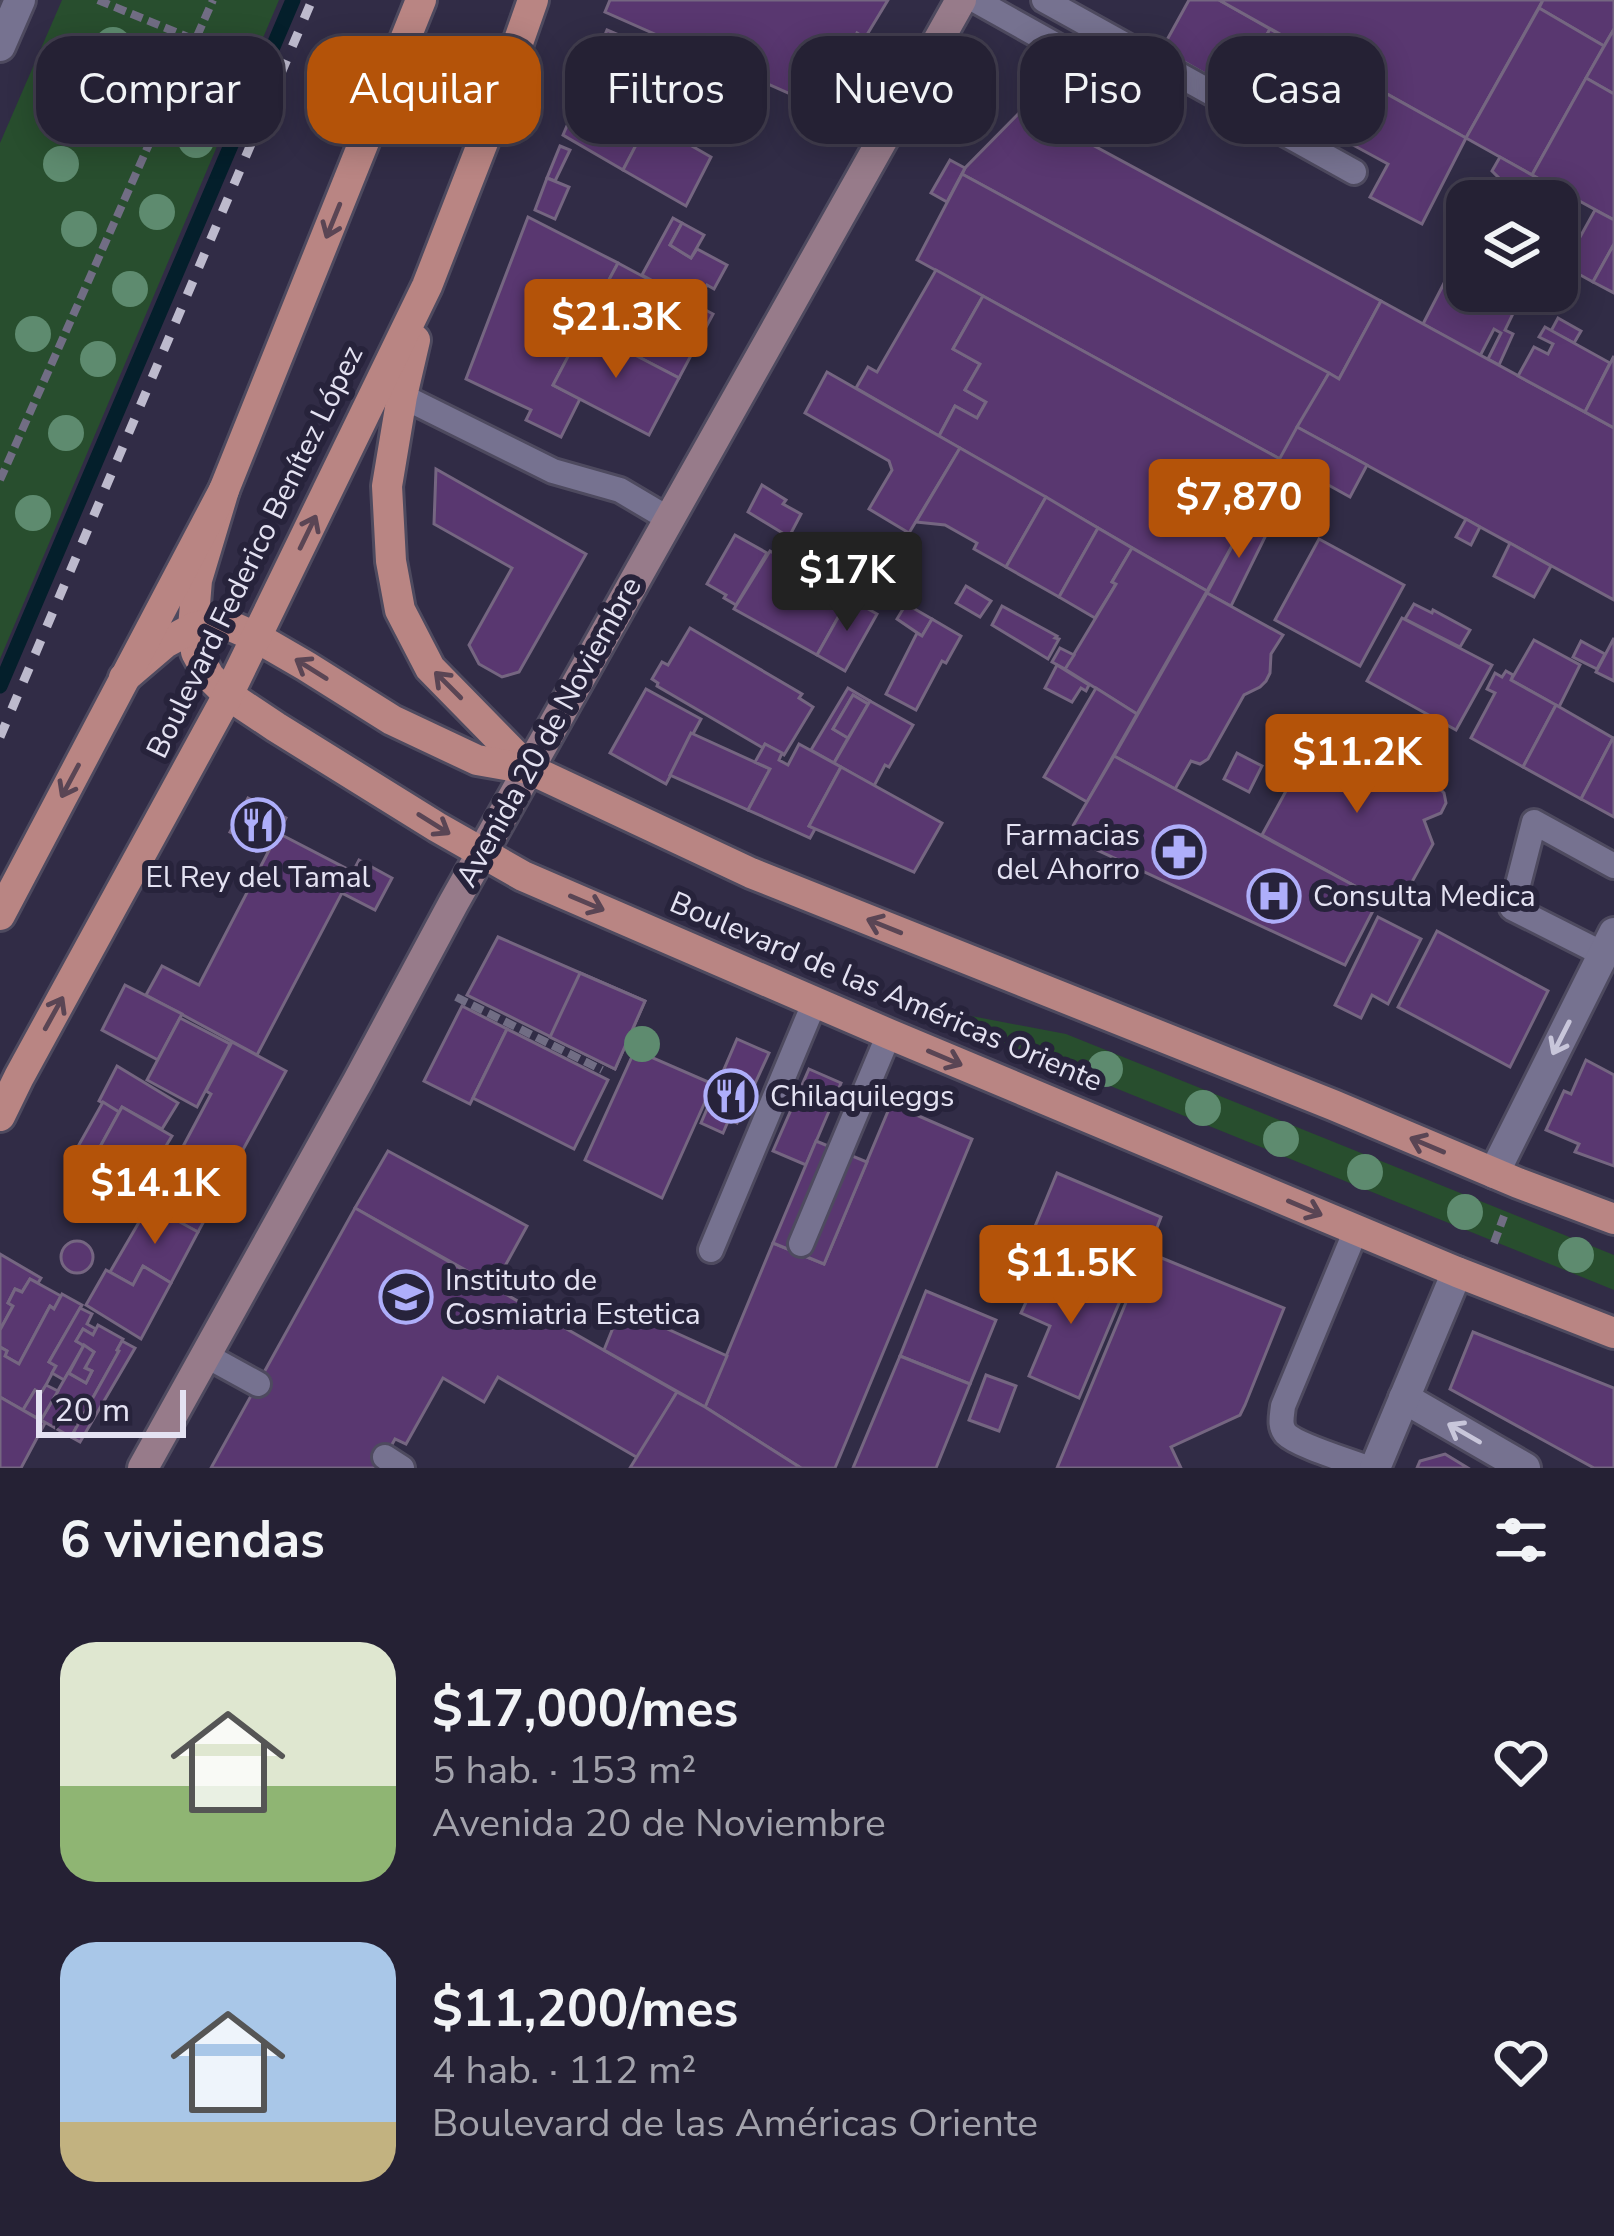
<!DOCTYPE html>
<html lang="es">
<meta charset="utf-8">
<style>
:root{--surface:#252134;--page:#2d293c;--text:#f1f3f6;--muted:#a3a3ac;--line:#423e4f;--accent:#b45309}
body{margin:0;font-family:"Nunito Sans",sans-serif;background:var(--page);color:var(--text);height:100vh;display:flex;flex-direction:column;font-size:45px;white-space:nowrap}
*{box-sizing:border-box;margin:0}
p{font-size:39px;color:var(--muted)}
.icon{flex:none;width:66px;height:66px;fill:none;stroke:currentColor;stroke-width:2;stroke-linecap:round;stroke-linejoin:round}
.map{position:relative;height:1468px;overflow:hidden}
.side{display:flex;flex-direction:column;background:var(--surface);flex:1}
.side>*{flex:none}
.banner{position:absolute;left:36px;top:36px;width:1542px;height:108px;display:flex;gap:24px}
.fabs{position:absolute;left:1446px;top:180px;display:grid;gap:24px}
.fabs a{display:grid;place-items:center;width:132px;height:132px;border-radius:24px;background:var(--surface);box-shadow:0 6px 30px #0003,0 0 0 3px var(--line);font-size:60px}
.scale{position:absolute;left:36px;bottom:30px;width:150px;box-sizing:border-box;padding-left:12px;border:6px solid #e4e2f2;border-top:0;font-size:33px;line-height:42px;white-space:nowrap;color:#e4e2f2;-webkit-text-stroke:9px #27233b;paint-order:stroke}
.price{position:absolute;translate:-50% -102px;padding:0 27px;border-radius:12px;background:var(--accent);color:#fff;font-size:39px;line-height:78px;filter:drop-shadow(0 3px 6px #0008)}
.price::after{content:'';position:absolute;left:50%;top:72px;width:36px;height:27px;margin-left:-18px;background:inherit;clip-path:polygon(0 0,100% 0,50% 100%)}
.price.selected{background:#222;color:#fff}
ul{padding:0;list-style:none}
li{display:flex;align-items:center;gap:36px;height:300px;padding:0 60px}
li span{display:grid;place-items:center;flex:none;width:336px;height:240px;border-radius:36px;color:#555}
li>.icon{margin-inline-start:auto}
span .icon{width:144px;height:144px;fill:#fffc;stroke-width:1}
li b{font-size:51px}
h2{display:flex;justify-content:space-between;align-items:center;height:144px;padding:0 60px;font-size:51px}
.tag{padding:0 42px;border-radius:36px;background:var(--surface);box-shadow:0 6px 30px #0003,0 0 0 3px var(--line);font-size:42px;line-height:108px}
.tag.selected{background:var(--accent);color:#fff}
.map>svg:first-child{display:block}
.green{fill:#284e2e}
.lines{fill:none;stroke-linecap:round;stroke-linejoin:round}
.stream{stroke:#041f2b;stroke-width:15}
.building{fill:#593770;stroke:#756681;stroke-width:3}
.lane-casing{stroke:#4e4a5f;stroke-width:30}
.street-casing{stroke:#4e4a5f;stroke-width:36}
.secondary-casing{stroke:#4e4a5f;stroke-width:36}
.primary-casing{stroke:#4e4a5f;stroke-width:36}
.path{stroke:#716d84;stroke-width:8;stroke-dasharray:12 6;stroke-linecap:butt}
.lane{stroke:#767290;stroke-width:24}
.street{stroke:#767290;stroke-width:30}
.secondary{stroke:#977b8a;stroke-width:30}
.primary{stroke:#b98583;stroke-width:30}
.rail{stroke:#bdbacd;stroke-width:9;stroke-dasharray:15 15;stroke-linecap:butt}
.tree{fill:#5e8b6f}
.oneway{stroke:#5a4554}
.oneway2{stroke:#c8c6da}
.labels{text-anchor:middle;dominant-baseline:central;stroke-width:12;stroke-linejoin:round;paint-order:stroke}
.street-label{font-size:30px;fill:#e4e2f2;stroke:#27233b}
.poi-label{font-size:30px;fill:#e4e2f2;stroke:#27233b;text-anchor:start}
</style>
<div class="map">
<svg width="1614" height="1468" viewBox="0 0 1614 1468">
<rect width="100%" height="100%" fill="#312c46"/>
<!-- green -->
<g class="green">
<polygon points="62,0 279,0 0,659 0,143"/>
<polygon points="908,1004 1066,1034 1614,1255 1614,1290"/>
</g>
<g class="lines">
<!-- stream -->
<polyline class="stream" points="0,686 293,0"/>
</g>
<!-- building -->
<g class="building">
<polygon points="610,0 888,0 865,38 857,33 822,108 605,12"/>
<polygon points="1189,0 1219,0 1270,29 1235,91 1162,49"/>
<polygon points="1219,0 1543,0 1466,138"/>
<polygon points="1543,0 1614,0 1614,29 1604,46 1539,8"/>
<polygon points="1539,8 1604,46 1532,175 1466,138"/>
<polygon points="1270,29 1466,138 1422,224 1370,197 1388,164 1239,83"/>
<polygon points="1614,29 1614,94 1586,78"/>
<polygon points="607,30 691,66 667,119 624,101 622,106 584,86"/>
<polygon points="688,71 712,80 698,114 674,103"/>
<polygon points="1586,78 1614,94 1614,220 1532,175"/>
<polygon points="584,86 650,120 623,170 563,135"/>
<polygon points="1024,108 1381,301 1339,379 962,174 965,168"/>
<polygon points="650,118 665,127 664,130 711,157 686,206 623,170"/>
<polygon points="560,146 570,150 555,181 547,178"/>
<polygon points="1500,157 1566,194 1562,203 1551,198 1549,201 1499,201 1507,187 1498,182 1500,179 1492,171"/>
<polygon points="950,160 965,168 947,202 931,193"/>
<polygon points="962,174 1329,373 1280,459 917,260"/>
<polygon points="547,178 569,187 555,219 535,210"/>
<polygon points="1595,210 1614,220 1614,244 1593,282 1564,266"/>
<polygon points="528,217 618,263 553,385 580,399 561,437 526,420 531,410 466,379"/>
<polygon points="673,218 682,223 670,245 691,258 697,249 727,265 714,289 707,285 697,305 642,275"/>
<polygon points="682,223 704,235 691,258 670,245"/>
<polygon points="1614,244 1614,293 1593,282"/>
<polygon points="1458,256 1467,260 1467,291 1524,291 1505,330 1513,334 1499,365 1488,359 1501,333 1494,329 1480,356 1423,324"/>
<polygon points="618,263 713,314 679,378 583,328"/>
<polygon points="936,270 983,296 953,349 980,364 965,390 986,402 977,418 955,406 939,436 856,388 868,367 877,372"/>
<polygon points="983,296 1280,459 1207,591 939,436 955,406 977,418 986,402 965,390 980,364 953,349"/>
<polygon points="1381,301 1614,428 1614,600 1297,427 1329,373 1339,379"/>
<polygon points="1558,318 1581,331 1574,343 1551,331"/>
<polygon points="1545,327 1610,363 1585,412 1518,376 1534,347 1548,354 1553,344 1539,337"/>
<polygon points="583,328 679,378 649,435 553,385"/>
<polygon points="1614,356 1614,428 1585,412"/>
<polygon points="827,372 960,448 909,533 869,509 892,470 889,461 805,413"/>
<polygon points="1297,427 1367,465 1350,497 1312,476 1282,531 1250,513"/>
<polygon points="960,448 1046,497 1006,567 974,549 977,543 945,525 916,522"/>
<polygon points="436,469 586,554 519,672 502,677 479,664 469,645 512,568 434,524"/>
<polygon points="762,485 786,500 783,504 801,514 789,537 748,512"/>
<polygon points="1046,497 1098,528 1059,597 1006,567"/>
<polygon points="1250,513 1267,522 1262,532 1266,535 1231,606 1207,593"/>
<polygon points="1466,519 1480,527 1471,545 1456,537"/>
<polygon points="1098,528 1132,548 1112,582 1116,584 1095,618 1059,597"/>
<polygon points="735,535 767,553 736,605 724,598 726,595 707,584"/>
<polygon points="1319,539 1404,585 1360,666 1275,620"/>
<polygon points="1510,543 1551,566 1534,597 1494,576"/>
<polygon points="1132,548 1207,591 1137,714 1065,669 1116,584 1112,582"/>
<polygon points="770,551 849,598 817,655 734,609"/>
<polygon points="966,586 991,601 980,617 956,603"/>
<polygon points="1207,593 1283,635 1271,654 1270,673 1266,681 1260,687 1244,695 1208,759 1200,764 1191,761 1175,789 1114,756"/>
<polygon points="849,598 877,614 845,671 817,655"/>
<polygon points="906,604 932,619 922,636 897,619"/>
<polygon points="1414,604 1432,613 1433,610 1470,630 1460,647 1405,619"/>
<polygon points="1002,606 1057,636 1055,638 1059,639 1048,659 992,625"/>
<polygon points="1402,618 1492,665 1456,730 1367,681"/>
<polygon points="932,619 961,636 946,663 942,661 916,710 886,694 917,633 922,636"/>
<polygon points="690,628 802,694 799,698 813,707 784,755 765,744 763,748 657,686 658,683 652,679 662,662 668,665"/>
<polygon points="1614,638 1614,681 1596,672"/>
<polygon points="1534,640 1580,665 1559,707 1511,680"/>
<polygon points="1581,641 1605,654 1597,669 1573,657"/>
<polygon points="1060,648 1074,655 1065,669 1052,662"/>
<polygon points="1057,665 1089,685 1086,691 1081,688 1072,702 1045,688"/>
<polygon points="1506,671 1513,675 1511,680 1556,705 1523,767 1471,738 1495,693 1487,689 1495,673 1502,677"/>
<polygon points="848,688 870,701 868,704 853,695 833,729 848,738 834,763 811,750"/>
<polygon points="1096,688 1137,714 1087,802 1044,777"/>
<polygon points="646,689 701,719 666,784 610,753"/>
<polygon points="853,695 868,704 848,738 833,729"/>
<polygon points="870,701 913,725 889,767 885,765 874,786 834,763"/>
<polygon points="1556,705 1613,738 1581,799 1523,767"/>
<polygon points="1323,723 1413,769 1413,789 1430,784 1436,785 1444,793 1446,803 1441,813 1424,820 1433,844 1397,909 1262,835"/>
<polygon points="691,733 770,769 748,810 670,775"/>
<polygon points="1613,738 1614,738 1614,817 1581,799"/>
<polygon points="765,744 782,753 779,760 788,765 799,744 841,767 809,826 815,829 810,838 748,810 770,769 755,762"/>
<polygon points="1237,753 1262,766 1249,792 1224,779"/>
<polygon points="1114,756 1379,899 1345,965 1067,836"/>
<polygon points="841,767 942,823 914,872 809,826"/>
<polygon points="248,798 286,818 269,852 230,832"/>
<polygon points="278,833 353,872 257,1055 146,995 162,966 199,985"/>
<polygon points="359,860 392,878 375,910 342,893"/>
<polygon points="1378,917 1421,939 1388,1004 1372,995 1361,1018 1335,1005"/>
<polygon points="1437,931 1548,991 1510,1067 1398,1007"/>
<polygon points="498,937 645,1001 615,1069 467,995"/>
<polygon points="580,973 645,1001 615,1069 550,1037"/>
<polygon points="125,985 182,1014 158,1060 102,1030"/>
<polygon points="462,1006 507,1029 470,1104 424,1081"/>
<polygon points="180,1018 230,1044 197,1107 147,1080"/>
<polygon points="507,1029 608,1080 574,1149 473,1098"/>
<polygon points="737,1039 769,1053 737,1123 729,1119 723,1133 701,1123"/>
<polygon points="232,1042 286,1071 198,1232 153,1208 166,1184 164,1182 211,1094 206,1091"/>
<polygon points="635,1050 713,1084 662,1198 585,1160"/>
<polygon points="1586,1060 1614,1075 1614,1166 1575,1152 1579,1144 1546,1130 1564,1091 1571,1094"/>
<polygon points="117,1066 178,1103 162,1129 122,1107 119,1112 99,1101"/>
<polygon points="809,1069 841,1083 806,1165 773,1151"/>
<polygon points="103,1102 119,1112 94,1158 76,1150"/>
<polygon points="891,1104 972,1139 835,1468 801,1468 705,1407 773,1243 824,1264"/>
<polygon points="122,1107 172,1136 149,1174 166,1184 153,1208 80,1166 86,1153 94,1158"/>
<polygon points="816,1141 867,1162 824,1264 773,1243"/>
<polygon points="388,1151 527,1226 494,1286 355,1208"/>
<polygon points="1057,1173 1161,1217 1140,1272 1034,1229"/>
<polygon points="149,1205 198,1232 171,1283 143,1266 133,1285 110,1272"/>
<polygon points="355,1208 677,1392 638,1458 498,1377 484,1402 443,1378 406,1444 395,1439 379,1468 211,1468"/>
<circle cx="77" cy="1257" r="16"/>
<polygon points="1147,1252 1284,1308 1245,1405 1240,1415 1171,1447 1181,1468 1057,1468"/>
<polygon points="0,1254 41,1278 38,1283 30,1279 22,1292 15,1289 8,1303 13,1306 0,1330"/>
<polygon points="143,1266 171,1283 141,1339 86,1305 106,1270 133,1285"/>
<polygon points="1077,1268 1125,1289 1079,1398 1029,1376 1050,1326 1021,1313 1039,1274 1068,1287"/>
<polygon points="30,1279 61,1296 54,1309 50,1306 19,1364 5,1356 7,1351 0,1347 0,1330 13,1306 8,1303 15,1289 22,1292"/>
<polygon points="926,1291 996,1320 970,1384 900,1356"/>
<polygon points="62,1294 82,1305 49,1362 56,1366 46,1385 41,1393 35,1390 23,1410 0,1397 0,1347 7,1351 5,1356 19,1364 50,1306 54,1309"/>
<polygon points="80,1308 92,1314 87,1324 96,1329 93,1335 83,1329 76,1341 84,1345 64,1380 52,1373 56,1366 49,1362"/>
<polygon points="621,1308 727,1356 705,1407 604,1350"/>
<polygon points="98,1325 123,1339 117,1350 119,1351 71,1437 41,1420 68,1373 86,1383 92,1371 85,1368 94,1352 76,1341 83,1329 93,1335"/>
<polygon points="1473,1332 1614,1388 1614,1468 1594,1468 1450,1389"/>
<polygon points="122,1341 135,1348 80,1442 71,1437 119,1351 117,1350"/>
<polygon points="84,1345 94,1352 85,1368 92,1371 86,1383 69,1373"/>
<polygon points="900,1356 970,1384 936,1468 853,1468"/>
<polygon points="986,1375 1016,1386 999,1431 969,1420"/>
<polygon points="46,1385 58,1391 41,1420 23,1410 35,1390 41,1393"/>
<polygon points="677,1392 705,1407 801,1468 630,1468"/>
<polygon points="0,1397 45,1423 21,1468 0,1468"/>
<polygon points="1445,1454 1468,1468 1417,1468 1420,1461"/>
</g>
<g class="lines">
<!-- lane casing -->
<g class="lane-casing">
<g id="lane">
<polyline points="975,0 1084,61"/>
<polyline points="1044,0 1354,172"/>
<polyline points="831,89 893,122"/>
<polyline points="402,396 553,471 620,490 669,519"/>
<polyline points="1603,954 1512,908 1534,822 1614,866"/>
<path d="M1356,1230L1283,1406C1282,1416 1279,1426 1286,1434C1298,1446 1350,1461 1367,1468"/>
<polyline points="801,1244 889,1034"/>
<polyline points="711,1250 815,1001"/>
<polyline points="207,1356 258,1384"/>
<polyline points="385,1457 402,1468"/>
</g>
</g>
<!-- street casing -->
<g class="street-casing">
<g id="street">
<polyline points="0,46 20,0"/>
<polyline points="1494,1173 1614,933"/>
<polyline points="1404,1398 1525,1468"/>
<polyline points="1375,1468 1457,1272"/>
</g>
</g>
<!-- secondary casing -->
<g class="secondary-casing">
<polyline id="secondary" points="143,1468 358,1081 453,904 961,0"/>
</g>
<!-- primary casing -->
<g class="primary-casing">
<g id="primary">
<polyline points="415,340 402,396 387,486 391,561 400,610 430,668 529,769"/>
<polyline points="224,490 197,580 193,628 196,652 209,676 228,695 276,727 437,827 523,876 889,1034 1457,1272 1614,1333"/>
<polyline points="124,678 165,643 193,628 210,623 233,627 256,637 306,666 392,720 477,760 529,769 751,873 1333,1105 1518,1183 1614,1219"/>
<polyline points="0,915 224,490 421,0"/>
<polyline points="0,1116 19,1077 228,695 427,286 485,137 533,0"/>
</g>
</g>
<!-- path -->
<g class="path">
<polyline points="98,0 195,40"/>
<polyline points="0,480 213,0"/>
<polyline points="456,997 602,1070"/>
<polyline points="1494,1243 1504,1216"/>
</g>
<!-- lane -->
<use href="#lane" class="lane"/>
<!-- street -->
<use href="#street" class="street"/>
<!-- secondary -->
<use href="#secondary" class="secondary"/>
<!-- primary -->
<use href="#primary" class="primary"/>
<!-- rail -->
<polyline class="rail" points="0,737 312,0"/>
</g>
<!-- trees -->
<g class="tree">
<circle cx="113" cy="45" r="18"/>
<circle cx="228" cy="61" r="18"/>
<circle cx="133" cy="114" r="18"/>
<circle cx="196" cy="140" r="18"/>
<circle cx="61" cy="164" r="18"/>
<circle cx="157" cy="212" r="18"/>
<circle cx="79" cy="229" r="18"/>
<circle cx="130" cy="289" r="18"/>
<circle cx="33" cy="334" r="18"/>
<circle cx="98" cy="359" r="18"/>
<circle cx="66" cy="433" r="18"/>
<circle cx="33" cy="513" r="18"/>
<circle cx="642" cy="1044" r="18"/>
<circle cx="1105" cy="1069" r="18"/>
<circle cx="1203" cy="1108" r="18"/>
<circle cx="1281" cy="1139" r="18"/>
<circle cx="1365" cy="1172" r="18"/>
<circle cx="1465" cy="1212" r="18"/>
<circle cx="1576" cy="1255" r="18"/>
</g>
<!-- one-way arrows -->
<defs><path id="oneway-shaft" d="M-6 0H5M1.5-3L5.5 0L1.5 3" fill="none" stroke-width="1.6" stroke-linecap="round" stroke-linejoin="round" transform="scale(3)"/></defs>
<g class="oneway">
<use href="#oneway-shaft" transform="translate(333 221) rotate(112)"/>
<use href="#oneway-shaft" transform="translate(308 532) rotate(-64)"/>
<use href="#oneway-shaft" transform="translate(311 669) rotate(-148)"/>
<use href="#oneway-shaft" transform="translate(448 685) rotate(-135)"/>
<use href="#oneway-shaft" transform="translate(70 781) rotate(118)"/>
<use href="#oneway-shaft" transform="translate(434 824) rotate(32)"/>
<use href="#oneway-shaft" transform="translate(587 903) rotate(23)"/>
<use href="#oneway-shaft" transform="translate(884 926) rotate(-158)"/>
<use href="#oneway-shaft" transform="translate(54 1013) rotate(-61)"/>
<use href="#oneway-shaft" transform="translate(945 1058) rotate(23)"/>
<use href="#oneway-shaft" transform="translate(1427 1145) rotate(-157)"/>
<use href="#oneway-shaft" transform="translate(1305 1208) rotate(23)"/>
</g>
<g class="oneway2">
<use href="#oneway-shaft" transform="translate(1561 1038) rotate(117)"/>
<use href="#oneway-shaft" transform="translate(1464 1433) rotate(-150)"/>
</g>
<!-- icons -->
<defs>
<g id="restaurant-ring" transform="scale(2.7)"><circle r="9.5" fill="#27233b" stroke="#aeaefa" stroke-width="1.5"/><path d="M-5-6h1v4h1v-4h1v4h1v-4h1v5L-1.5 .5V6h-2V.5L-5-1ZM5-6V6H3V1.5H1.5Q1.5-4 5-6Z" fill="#aeaefa"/></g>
<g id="pharmacy-ring" transform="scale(2.7)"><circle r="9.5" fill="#27233b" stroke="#aeaefa" stroke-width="1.5"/><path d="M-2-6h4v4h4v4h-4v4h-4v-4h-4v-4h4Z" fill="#aeaefa"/></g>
<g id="hospital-ring" transform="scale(2.7)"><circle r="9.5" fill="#27233b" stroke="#aeaefa" stroke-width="1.5"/><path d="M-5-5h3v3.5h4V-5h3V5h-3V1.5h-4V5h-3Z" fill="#aeaefa"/></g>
<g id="university-ring" transform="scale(2.7)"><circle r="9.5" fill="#27233b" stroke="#aeaefa" stroke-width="1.5"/><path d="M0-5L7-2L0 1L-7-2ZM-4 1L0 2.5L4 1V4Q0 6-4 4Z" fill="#aeaefa"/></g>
</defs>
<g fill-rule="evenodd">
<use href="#restaurant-ring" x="258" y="825"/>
<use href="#pharmacy-ring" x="1179" y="852"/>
<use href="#hospital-ring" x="1274" y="896"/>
<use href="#restaurant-ring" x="731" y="1096"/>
<use href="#university-ring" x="406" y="1297"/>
</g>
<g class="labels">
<!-- street labels -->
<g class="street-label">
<text transform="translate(255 552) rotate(-64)">Boulevard Federico Benítez López</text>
<text transform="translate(549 732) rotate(-61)">Avenida 20 de Noviembre</text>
<text transform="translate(886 992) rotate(23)">Boulevard de las Américas Oriente</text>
</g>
<!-- poi labels -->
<g class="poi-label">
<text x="1140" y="835" text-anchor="end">Farmacias<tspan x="1140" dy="34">del Ahorro</tspan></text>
<text x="258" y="877" text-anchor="middle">El Rey del Tamal</text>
<text x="1313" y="896">Consulta Medica</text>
<text x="770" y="1096">Chilaquileggs</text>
<text x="445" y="1280">Instituto de<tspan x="445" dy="34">Cosmiatria Estetica</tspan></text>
</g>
</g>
</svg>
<div class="fabs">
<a><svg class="icon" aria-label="layers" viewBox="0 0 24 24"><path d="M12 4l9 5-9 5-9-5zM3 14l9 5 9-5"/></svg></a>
</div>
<div class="scale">20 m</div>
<b class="price" style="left:616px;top:381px">$21.3K</b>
<b class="price" style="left:1239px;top:561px">$7,870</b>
<b class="price selected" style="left:847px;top:634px">$17K</b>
<b class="price" style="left:1357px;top:816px">$11.2K</b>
<b class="price" style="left:155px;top:1247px">$14.1K</b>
<b class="price" style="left:1071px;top:1327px">$11.5K</b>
<div class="banner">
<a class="tag">Comprar</a>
<a class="tag selected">Alquilar</a>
<a class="tag">Filtros</a>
<a class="tag">Nuevo</a>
<a class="tag">Piso</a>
<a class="tag">Casa</a>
</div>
</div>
<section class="side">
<h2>6 viviendas<svg class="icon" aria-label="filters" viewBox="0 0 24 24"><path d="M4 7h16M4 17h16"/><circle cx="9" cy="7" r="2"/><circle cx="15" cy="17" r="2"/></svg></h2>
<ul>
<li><span style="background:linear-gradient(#dfe7d0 60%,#8fb573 0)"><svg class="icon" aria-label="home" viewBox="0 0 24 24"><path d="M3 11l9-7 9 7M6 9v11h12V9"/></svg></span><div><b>$17,000/mes</b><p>5 hab. · 153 m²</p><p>Avenida 20 de Noviembre</p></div><svg class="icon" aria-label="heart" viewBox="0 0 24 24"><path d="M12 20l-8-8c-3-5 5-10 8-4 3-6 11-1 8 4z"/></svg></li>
<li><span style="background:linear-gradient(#a9c7e8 75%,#c2b280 0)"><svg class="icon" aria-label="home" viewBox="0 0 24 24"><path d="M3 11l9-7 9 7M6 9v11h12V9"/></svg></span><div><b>$11,200/mes</b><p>4 hab. · 112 m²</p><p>Boulevard de las Américas Oriente</p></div><svg class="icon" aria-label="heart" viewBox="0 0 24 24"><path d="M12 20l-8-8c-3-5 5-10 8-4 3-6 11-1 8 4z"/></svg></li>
</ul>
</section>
